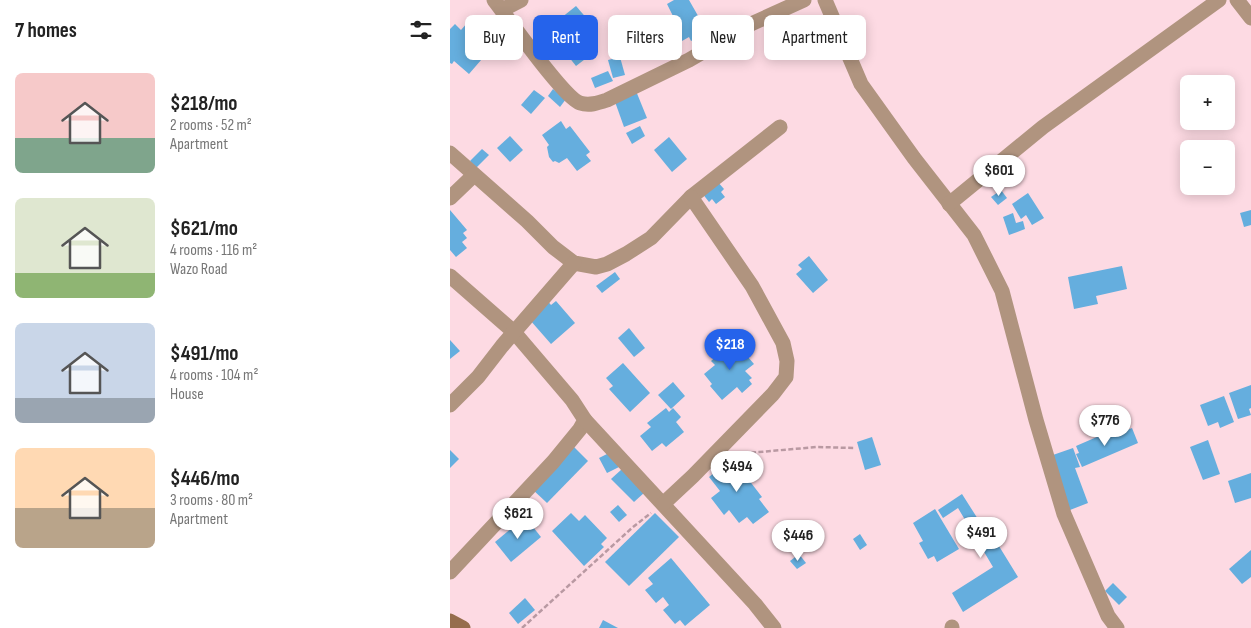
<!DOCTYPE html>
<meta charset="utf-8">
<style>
:root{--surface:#fff;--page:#f6f6f6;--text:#222;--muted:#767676;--accent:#2563eb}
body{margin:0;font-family:"Sofia Sans Condensed",sans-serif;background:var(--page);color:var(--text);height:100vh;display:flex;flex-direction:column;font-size:19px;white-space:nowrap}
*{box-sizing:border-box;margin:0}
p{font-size:16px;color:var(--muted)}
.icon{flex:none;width:28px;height:28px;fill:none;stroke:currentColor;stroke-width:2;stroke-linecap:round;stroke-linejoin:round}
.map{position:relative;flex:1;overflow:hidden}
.details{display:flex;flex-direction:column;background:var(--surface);width:450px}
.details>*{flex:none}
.hud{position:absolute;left:15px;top:15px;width:475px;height:45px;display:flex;gap:10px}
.controls{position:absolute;left:730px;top:75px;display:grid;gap:10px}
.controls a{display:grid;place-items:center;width:55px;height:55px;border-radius:8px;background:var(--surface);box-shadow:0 2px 12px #0003;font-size:25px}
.price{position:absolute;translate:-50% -42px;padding:0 11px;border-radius:18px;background:#fff;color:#222;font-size:16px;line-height:32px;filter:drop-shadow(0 1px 2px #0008)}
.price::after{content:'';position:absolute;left:50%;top:30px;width:15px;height:11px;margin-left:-8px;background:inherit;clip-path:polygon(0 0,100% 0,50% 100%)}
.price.selected{background:var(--accent);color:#fff}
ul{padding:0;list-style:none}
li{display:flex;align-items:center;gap:15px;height:125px;padding:0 15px}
li span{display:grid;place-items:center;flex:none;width:140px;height:100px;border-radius:8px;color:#555}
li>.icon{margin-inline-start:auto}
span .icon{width:60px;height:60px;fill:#fffc;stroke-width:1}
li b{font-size:21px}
h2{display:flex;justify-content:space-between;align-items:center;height:60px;padding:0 15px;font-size:21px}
.tag{padding:0 18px;border-radius:8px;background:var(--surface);box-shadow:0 2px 12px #0003;font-size:18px;line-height:45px}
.tag.selected{background:var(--accent);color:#fff}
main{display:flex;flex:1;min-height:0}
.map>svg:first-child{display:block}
.building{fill:#65aede}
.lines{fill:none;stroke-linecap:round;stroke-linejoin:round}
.path{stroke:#b999a2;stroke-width:2.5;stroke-dasharray:5 2.5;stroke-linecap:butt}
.minor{stroke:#b0947f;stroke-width:15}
.secondary{stroke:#966d4d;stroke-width:15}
</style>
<main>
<section class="details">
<h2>7 homes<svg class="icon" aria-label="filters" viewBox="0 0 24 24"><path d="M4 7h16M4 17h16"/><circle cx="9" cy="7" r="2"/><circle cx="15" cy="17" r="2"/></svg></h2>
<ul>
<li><span style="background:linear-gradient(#f6c9c9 65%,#7fa58c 0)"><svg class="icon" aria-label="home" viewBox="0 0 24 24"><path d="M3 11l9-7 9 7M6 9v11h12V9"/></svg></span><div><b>$218/mo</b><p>2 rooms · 52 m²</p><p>Apartment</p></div></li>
<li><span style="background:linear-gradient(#dfe7d0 75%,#8fb573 0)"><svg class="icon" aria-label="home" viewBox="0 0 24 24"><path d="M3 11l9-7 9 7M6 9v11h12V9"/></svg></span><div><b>$621/mo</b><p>4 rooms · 116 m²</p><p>Wazo Road</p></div></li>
<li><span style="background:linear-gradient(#c9d6e8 75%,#9aa5b1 0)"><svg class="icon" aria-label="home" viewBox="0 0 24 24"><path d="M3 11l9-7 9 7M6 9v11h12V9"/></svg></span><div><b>$491/mo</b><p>4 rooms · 104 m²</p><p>House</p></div></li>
<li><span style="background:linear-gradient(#ffd9b3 60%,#b9a48a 0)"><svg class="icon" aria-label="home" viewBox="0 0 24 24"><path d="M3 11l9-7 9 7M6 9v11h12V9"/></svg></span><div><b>$446/mo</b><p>3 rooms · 80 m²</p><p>Apartment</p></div></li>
</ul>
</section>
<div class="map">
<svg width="801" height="628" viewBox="0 0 801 628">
<rect width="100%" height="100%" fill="#fddae3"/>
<!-- building -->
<g class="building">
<polygon points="224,0 239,0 255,28 250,31 253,35 241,41 239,37 232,41 229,35 225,37 217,22 224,18 217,4"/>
<polygon points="126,6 139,21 125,34 111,18"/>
<polygon points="18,22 44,45 19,74 4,61 2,64 0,63 0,29 5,24 11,30"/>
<polygon points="132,30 147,50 126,66 111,47"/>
<polygon points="183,30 194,48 182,55 177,47 164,54 159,44"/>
<polygon points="170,57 175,75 163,78 158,60"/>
<polygon points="158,71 163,81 145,88 141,78"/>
<polygon points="103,89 116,99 110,107 98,96"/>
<polygon points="84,90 95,98 81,114 71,105"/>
<polygon points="186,91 197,118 174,127 164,99"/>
<polygon points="111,121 116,129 120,126 140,152 136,155 141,161 127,171 117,158 109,163 105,161 103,162 99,157 97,147 99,145 92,135"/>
<polygon points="190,126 195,136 182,144 176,133"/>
<polygon points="60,136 73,150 60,162 47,148"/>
<polygon points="219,137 237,159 222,172 204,150"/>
<polygon points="32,149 39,155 26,168 20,161"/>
<polygon points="267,181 274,189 271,192 275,197 266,204 262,199 259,202 252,193"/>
<polygon points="551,190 557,198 548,205 541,197"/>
<polygon points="578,193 594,218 582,225 576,215 571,219 562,204"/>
<polygon points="0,210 17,230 13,233 17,238 12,242 17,248 6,257 0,250"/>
<polygon points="801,210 801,225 794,227 790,213"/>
<polygon points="563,213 566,223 573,221 575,229 559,235 553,217"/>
<polygon points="359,256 378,280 363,293 346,274 352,269 348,265"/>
<polygon points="672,266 677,289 646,296 648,304 624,309 618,277"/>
<polygon points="165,272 170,279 152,293 146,286"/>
<polygon points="96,299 101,305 106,301 125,323 101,344 80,320"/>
<polygon points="179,328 195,348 184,357 168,338"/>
<polygon points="0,340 10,351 0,359"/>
<polygon points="284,341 304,364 295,371 302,378 299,380 302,384 292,393 287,387 272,400 260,386 262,384 254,374 265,365 261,361"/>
<polygon points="173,363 200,393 180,412 159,389 163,386 156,378"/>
<polygon points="223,382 235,396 221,409 208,395"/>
<polygon points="801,385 801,408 799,409 801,415 788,419 779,393"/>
<polygon points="774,396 784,422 770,428 768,422 758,426 750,405"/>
<polygon points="216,408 219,412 223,408 231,417 226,422 234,432 216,447 212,443 202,451 190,436 201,427 197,423"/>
<polygon points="682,428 688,443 632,467 626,454 629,453 626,446 656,433 658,438"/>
<polygon points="422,437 431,465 415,470 407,442"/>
<polygon points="758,440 770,474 753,480 740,447"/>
<polygon points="122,445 138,461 97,503 81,488"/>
<polygon points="623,448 630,467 625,468 638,503 620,510 600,456"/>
<polygon points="0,450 9,459 0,468"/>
<polygon points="161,452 169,467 157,473 149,458"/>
<polygon points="278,453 312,497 309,499 319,512 303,524 297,517 289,523 279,510 274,515 261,498 270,491 259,477 271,467 268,462"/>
<polygon points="172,469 195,492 184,502 161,479"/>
<polygon points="801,473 801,498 785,503 778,481"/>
<polygon points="512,494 533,527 536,525 568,577 513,612 502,593 543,567 508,508 493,518 488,510"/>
<polygon points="168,505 177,515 169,522 160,512"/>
<polygon points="485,509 509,549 487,562 484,556 478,559 469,543 473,541 463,523"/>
<polygon points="121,513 129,521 135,515 157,538 151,544 154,547 134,566 102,531"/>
<polygon points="205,513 229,537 179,586 155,562"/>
<polygon points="75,517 91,537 61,562 45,542"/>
<polygon points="410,534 417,545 410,550 403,539"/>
<polygon points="801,550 801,577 792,584 779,569"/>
<polygon points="349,554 356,563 347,569 340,561"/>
<polygon points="221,558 260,605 235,626 230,620 225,624 213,610 219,605 213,597 206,603 195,590 203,584 198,578"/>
<polygon points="663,583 677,597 669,605 655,591"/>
<polygon points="75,598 85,610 68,624 59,613"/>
<polygon points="153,620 168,628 149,628"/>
</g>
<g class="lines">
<!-- path -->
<g class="path">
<polyline points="286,454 367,447 404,448"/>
<polyline points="72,628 183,527 201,513"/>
</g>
<!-- minor -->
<g class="minor">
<path d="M44,0C59,19 113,97 130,103C139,106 148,103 157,100L239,60L301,24L354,0"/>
<polyline points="375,0 411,84 464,158 524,235 552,291 586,420 614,514 658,616 667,628"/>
<polyline points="787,0 801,18"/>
<polyline points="52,10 71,0"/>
<polyline points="0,153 77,221 103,247 124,263 146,267 157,264 176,254 201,238 241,197 330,127"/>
<polyline points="0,198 24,175"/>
<polyline points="499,204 593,127 769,0"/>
<polyline points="0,276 64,332 122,400 135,420 130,429 103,462 0,572"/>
<polyline points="0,405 28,377 52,346 124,263"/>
<polyline points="135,420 305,604 324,628"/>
<polyline points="213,504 243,476 323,394 336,377 337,361 333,343 302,286 241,197"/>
<polyline points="502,628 502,627"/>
</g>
<!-- secondary -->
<polyline class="secondary" points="0,621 13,628"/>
</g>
</svg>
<div class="controls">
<a>+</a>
<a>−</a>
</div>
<b class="price" style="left:549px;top:197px">$601</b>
<b class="price selected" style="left:280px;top:371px">$218</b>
<b class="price" style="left:655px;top:447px">$776</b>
<b class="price" style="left:287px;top:493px">$494</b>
<b class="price" style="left:68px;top:540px">$621</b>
<b class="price" style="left:531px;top:559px">$491</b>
<b class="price" style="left:348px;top:562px">$446</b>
<div class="hud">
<a class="tag">Buy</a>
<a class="tag selected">Rent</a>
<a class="tag">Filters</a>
<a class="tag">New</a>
<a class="tag">Apartment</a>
</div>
</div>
</main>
